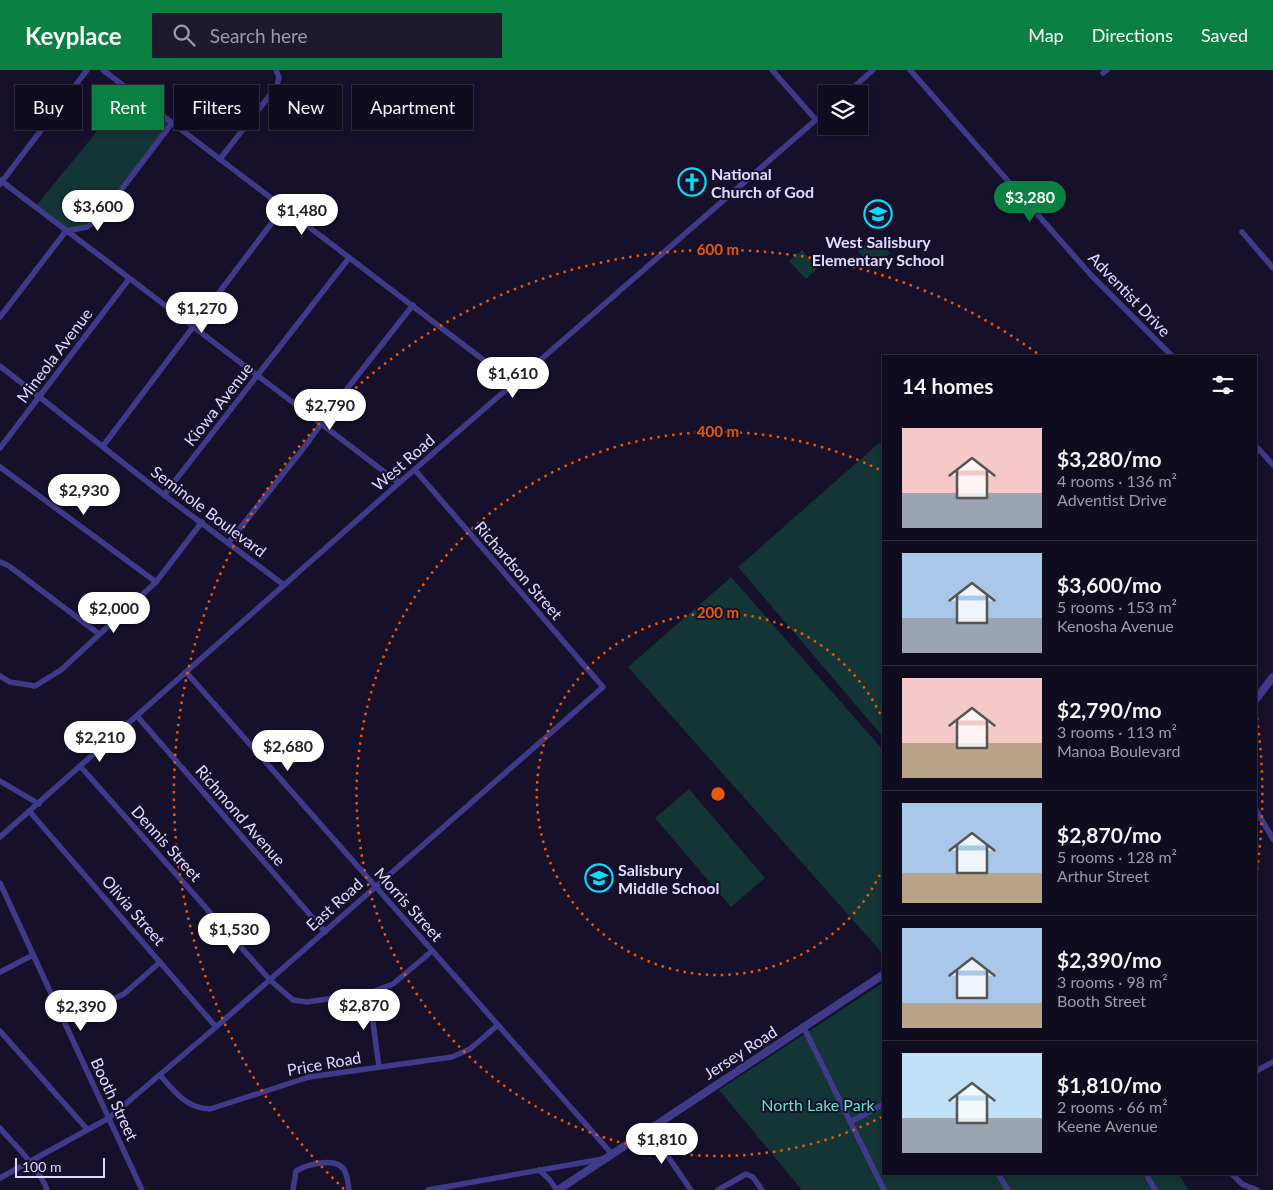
<!DOCTYPE html>
<meta charset="utf-8">
<style>
:root{--surface:#100c20;--page:#1e1a2d;--text:#f1f3f6;--muted:#9c9ba5;--line:#302c3e;--accent:#0b8043}
body{margin:0;font-family:Lato,sans-serif;background:var(--page);color:var(--text);height:100vh;display:flex;flex-direction:column;font-size:19px;white-space:nowrap}
*{box-sizing:border-box;margin:0}
p{font-size:16px;color:var(--muted)}
.icon{flex:none;width:28px;height:28px;fill:none;stroke:currentColor;stroke-width:2;stroke-linecap:round;stroke-linejoin:round}
.map{position:relative;flex:1;overflow:hidden}
.drawer{position:absolute;left:882px;top:285px;width:375px;height:820px;display:flex;flex-direction:column;background:var(--surface);border-radius:0px;box-shadow:0 2px 8px #0003,0 0 0 1px var(--line)}
.drawer>*{flex:none}
.top-card{position:absolute;left:15px;top:15px;width:475px;height:45px;display:flex;gap:10px}
.buttons{position:absolute;left:818px;top:15px;display:grid;gap:10px}
.buttons a{display:grid;place-items:center;width:50px;height:50px;border-radius:0px;background:var(--surface);box-shadow:0 2px 8px #0003,0 0 0 1px var(--line);font-size:25px}
.scale{position:absolute;left:15px;bottom:12px;width:90px;box-sizing:border-box;padding-left:5px;border:2px solid #e0daff;border-top:0;font-size:14px;line-height:18px;white-space:nowrap;color:#e0daff;-webkit-text-stroke:4px #16102b;paint-order:stroke}
.price{position:absolute;translate:-50% -42px;padding:0 11px;border-radius:18px;background:#fff;color:#222;font-size:16px;line-height:32px;filter:drop-shadow(0 1px 2px #0008)}
.price::after{content:'';position:absolute;left:50%;top:30px;width:15px;height:11px;margin-left:-8px;background:inherit;clip-path:polygon(0 0,100% 0,50% 100%)}
.price.active{background:var(--accent);color:#fff}
ul{padding:0;list-style:none}
li{display:flex;align-items:center;gap:15px;height:125px;padding:0 20px}
li+li{border-top:1px solid var(--line)}
li span{display:grid;place-items:center;flex:none;width:140px;height:100px;border-radius:0px;color:#555}
li>.icon{margin-inline-start:auto}
span .icon{width:60px;height:60px;fill:#fffc;stroke-width:1}
li b{font-size:21px}
h2{display:flex;justify-content:space-between;align-items:center;height:60px;padding:0 20px;font-size:21px}
.chip{padding:0 18px;border-radius:0px;background:var(--surface);box-shadow:0 2px 8px #0003,0 0 0 1px var(--line);font-size:18px;line-height:45px}
.chip.active{background:var(--accent);color:#fff}
header{display:flex;align-items:center;gap:30px;box-sizing:border-box;height:70px;padding:0 25px;background:var(--accent);color:#fff}
header strong{font-size:24px}
nav{display:flex;gap:28px;margin-inline-start:auto;font-size:18px}
.search{width:350px;height:45px;background:var(--page);display:flex;align-items:center;gap:12px;box-sizing:border-box;padding:0 18px;border-radius:0px;color:var(--muted);font-size:19px}
.map>svg:first-child{display:block}
.green{fill:#133535}
.lines{fill:none;stroke-linecap:round;stroke-linejoin:round}
.minor{stroke:#403a8b;stroke-width:5.5}
.tertiary{stroke:#403a8b;stroke-width:8}
.ring{fill:none;stroke:#e8590c;stroke-width:2.5;stroke-dasharray:2.5 5}
.labels{text-anchor:middle;dominant-baseline:central;stroke-width:4;stroke-linejoin:round;paint-order:stroke}
.poi-label{font-size:16px;font-weight:bold;fill:#e0daff;stroke:#16102b;text-anchor:start}
.street-label{font-size:16px;fill:#e0daff;stroke:#16102b}
.park-label{font-size:16px;fill:#62e3c8;stroke:#16102b}
.centre{fill:#e8590c;stroke:#16102b;stroke-width:2.5}
.ring-label{font-size:15px;text-anchor:middle;font-weight:bold;fill:#e8590c;stroke:#16102b;stroke-width:4;stroke-linejoin:round;paint-order:stroke}
</style>
<header>
<strong>Keyplace</strong>
<div class="search"><svg class="icon" aria-label="search" viewBox="0 0 24 24"><circle cx="10" cy="10" r="6"/><path d="M15 15l6 6"/></svg>Search here</div>
<nav><a>Map</a><a>Directions</a><a>Saved</a></nav>
</header>
<div class="map">
<svg width="1273" height="1120" viewBox="0 0 1273 1120">
<rect width="100%" height="100%" fill="#16102b"/>
<!-- green -->
<g class="green">
<polygon points="130,21 172,53 95,152 66,161 35,137"/>
<polygon points="875,166 890,183 873,198 858,181"/>
<polygon points="802,180 818,198 806,209 789,191"/>
<polygon points="879,373 884,378 884,668 738,497"/>
<polygon points="731,507 884,681 884,885 628,597"/>
<polygon points="689,719 765,808 731,837 655,748"/>
<polygon points="884,912 884,1104 1179,1104 1188,1120 802,1120 719,1020"/>
</g>
<g class="lines">
<!-- minor -->
<g class="minor">
<polyline points="103,0 515,314"/>
<polyline points="772,0 816,50"/>
<polyline points="910,0 1091,205 1172,286"/>
<polyline points="1103,3 1107,0"/>
<polyline points="846,24 873,0"/>
<polyline points="220,89 277,16 279,7 276,0"/>
<polyline points="0,110 399,413"/>
<polyline points="0,114 87,0"/>
<polyline points="1242,162 1273,198"/>
<polyline points="0,247 66,161 87,157 103,144 172,53"/>
<polyline points="0,296 164,425 284,515"/>
<polyline points="103,376 283,138"/>
<polyline points="1256,376 1273,395"/>
<polyline points="0,378 129,209"/>
<polyline points="0,397 156,512"/>
<polyline points="164,425 349,188"/>
<polyline points="229,472 306,375 339,329 413,235"/>
<polyline points="0,492 9,496 99,564"/>
<polyline points="186,602 612,1084"/>
<polyline points="0,606 10,612 35,616 61,600 156,512 202,452"/>
<polyline points="137,646 325,862"/>
<polyline points="80,696 270,910 293,930 307,932 369,923 393,914 432,881"/>
<polyline points="0,711 39,734"/>
<polyline points="1256,740 1273,769"/>
<polyline points="30,742 216,957"/>
<polyline points="0,767 399,413 826,41"/>
<polyline points="0,813 142,1120"/>
<polyline points="0,902 33,885"/>
<polyline points="369,923 379,997"/>
<polyline points="64,951 124,924 160,892"/>
<polyline points="803,956 884,1120"/>
<polyline points="0,961 87,1059"/>
<polyline points="1256,1001 1273,992"/>
<path d="M160,1005C174,1021 187,1039 210,1039L309,1007L452,987L470,979L498,955"/>
<polyline points="850,1052 884,1034"/>
<path d="M0,1058C16,1077 39,1097 47,1120"/>
<polyline points="649,1059 691,1120"/>
<polyline points="539,1100 549,1109 557,1120"/>
<polyline points="998,1104 1008,1120"/>
<polyline points="1146,1104 1155,1120"/>
<polyline points="1232,1104 1242,1114 1257,1120"/>
<polyline points="0,1108 109,1048 216,957 603,617 415,400"/>
<path d="M293,1120L296,1101C308,1094 340,1085 346,1104C348,1109 348,1115 349,1120"/>
<polyline points="428,1120 603,1089"/>
<polyline points="718,1120 746,1104 753,1107 762,1120"/>
</g>
<!-- tertiary -->
<g class="tertiary">
<polyline points="1256,629 1273,607"/>
<polyline points="558,1120 884,904"/>
</g>
</g>
<!-- distance rings -->
<g class="ring">
<path d="M883 798A181 181 0 1 1 883 650"/>
<path d="M882 1047A362 362 0 1 1 882 401"/>
<path d="M344 1119A544 544 0 0 1 1038 284M1257 648A544 544 0 0 1 1257 800"/>
</g>
<!-- icons -->
<defs>
<g id="church-ring" transform="scale(1.4375)"><circle r="9.5" fill="#16102b" stroke="#06ddff" stroke-width="1.5"/><path d="M-1.2-6h2.4v3.5h3.3v2.4h-3.3V6h-2.4V-.1h-3.3v-2.4h3.3Z" fill="#06ddff"/></g>
<g id="school-ring" transform="scale(1.4375)"><circle r="9.5" fill="#16102b" stroke="#06ddff" stroke-width="1.5"/><path d="M0-5L7-2L0 1L-7-2ZM-4 1L0 2.5L4 1V4Q0 6-4 4Z" fill="#06ddff"/></g>
</defs>
<g fill-rule="evenodd">
<use href="#church-ring" x="692" y="112"/>
<use href="#school-ring" x="878" y="144"/>
<use href="#school-ring" x="599" y="808"/>
</g>
<g class="labels">
<!-- poi labels -->
<g class="poi-label">
<text x="711" y="103">National<tspan x="711" dy="18">Church of God</tspan></text>
<text x="878" y="171" text-anchor="middle">West Salisbury<tspan x="878" dy="18">Elementary School</tspan></text>
<text x="618" y="799">Salisbury<tspan x="618" dy="18">Middle School</tspan></text>
</g>
<!-- street labels -->
<g class="street-label">
<text transform="translate(1130 224) rotate(46)">Adventist Drive</text>
<text transform="translate(54 285) rotate(-53)">Mineola Avenue</text>
<text transform="translate(218 334) rotate(-52)">Kiowa Avenue</text>
<text transform="translate(403 392) rotate(-41)">West Road</text>
<text transform="translate(209 441) rotate(37)">Seminole Boulevard</text>
<text transform="translate(519 500) rotate(49)">Richardson Street</text>
<text transform="translate(241 745) rotate(49)">Richmond Avenue</text>
<text transform="translate(167 773) rotate(48)">Dennis Street</text>
<text transform="translate(334 834) rotate(-42)">East Road</text>
<text transform="translate(409 834) rotate(48)">Morris Street</text>
<text transform="translate(134 840) rotate(49)">Olivia Street</text>
<text transform="translate(740 982) rotate(-33)">Jersey Road</text>
<text transform="translate(324 993) rotate(-10)">Price Road</text>
<text transform="translate(115 1029) rotate(65)">Booth Street</text>
</g>
<!-- park labels -->
<g class="park-label">
<text x="818" y="1034">North Lake Park</text>
</g>
</g>
<circle cx="718" cy="724" r="8" class="centre"/>
<g class="ring-label">
<text x="718" y="185">600 m</text>
<text x="718" y="367">400 m</text>
<text x="718" y="548">200 m</text>
</g>
</svg>
<div class="buttons">
<a><svg class="icon" aria-label="layers" viewBox="0 0 24 24"><path d="M12 4l9 5-9 5-9-5zM3 14l9 5 9-5"/></svg></a>
</div>
<div class="scale">100 m</div>
<b class="price active" style="left:1030px;top:153px">$3,280</b>
<b class="price" style="left:98px;top:162px">$3,600</b>
<b class="price" style="left:302px;top:166px">$1,480</b>
<b class="price" style="left:202px;top:264px">$1,270</b>
<b class="price" style="left:513px;top:329px">$1,610</b>
<b class="price" style="left:330px;top:361px">$2,790</b>
<b class="price" style="left:84px;top:446px">$2,930</b>
<b class="price" style="left:114px;top:564px">$2,000</b>
<b class="price" style="left:100px;top:693px">$2,210</b>
<b class="price" style="left:288px;top:702px">$2,680</b>
<b class="price" style="left:234px;top:885px">$1,530</b>
<b class="price" style="left:364px;top:961px">$2,870</b>
<b class="price" style="left:81px;top:962px">$2,390</b>
<b class="price" style="left:662px;top:1095px">$1,810</b>
<div class="top-card">
<a class="chip">Buy</a>
<a class="chip active">Rent</a>
<a class="chip">Filters</a>
<a class="chip">New</a>
<a class="chip">Apartment</a>
</div>
<section class="drawer">
<h2>14 homes<svg class="icon" aria-label="filters" viewBox="0 0 24 24"><path d="M4 7h16M4 17h16"/><circle cx="9" cy="7" r="2"/><circle cx="15" cy="17" r="2"/></svg></h2>
<ul>
<li><span style="background:linear-gradient(#f6c9c9 65%,#9aa5b1 0)"><svg class="icon" aria-label="home" viewBox="0 0 24 24"><path d="M3 11l9-7 9 7M6 9v11h12V9"/></svg></span><div><b>$3,280/mo</b><p>4 rooms · 136 m²</p><p>Adventist Drive</p></div></li>
<li><span style="background:linear-gradient(#a9c7e8 65%,#9aa5b1 0)"><svg class="icon" aria-label="home" viewBox="0 0 24 24"><path d="M3 11l9-7 9 7M6 9v11h12V9"/></svg></span><div><b>$3,600/mo</b><p>5 rooms · 153 m²</p><p>Kenosha Avenue</p></div></li>
<li><span style="background:linear-gradient(#f6c9c9 65%,#b9a48a 0)"><svg class="icon" aria-label="home" viewBox="0 0 24 24"><path d="M3 11l9-7 9 7M6 9v11h12V9"/></svg></span><div><b>$2,790/mo</b><p>3 rooms · 113 m²</p><p>Manoa Boulevard</p></div></li>
<li><span style="background:linear-gradient(#a9c7e8 70%,#b9a48a 0)"><svg class="icon" aria-label="home" viewBox="0 0 24 24"><path d="M3 11l9-7 9 7M6 9v11h12V9"/></svg></span><div><b>$2,870/mo</b><p>5 rooms · 128 m²</p><p>Arthur Street</p></div></li>
<li><span style="background:linear-gradient(#a9c7e8 75%,#b9a48a 0)"><svg class="icon" aria-label="home" viewBox="0 0 24 24"><path d="M3 11l9-7 9 7M6 9v11h12V9"/></svg></span><div><b>$2,390/mo</b><p>3 rooms · 98 m²</p><p>Booth Street</p></div></li>
<li><span style="background:linear-gradient(#bfe0f5 65%,#9aa5b1 0)"><svg class="icon" aria-label="home" viewBox="0 0 24 24"><path d="M3 11l9-7 9 7M6 9v11h12V9"/></svg></span><div><b>$1,810/mo</b><p>2 rooms · 66 m²</p><p>Keene Avenue</p></div></li>
</ul>
</section>
</div>
